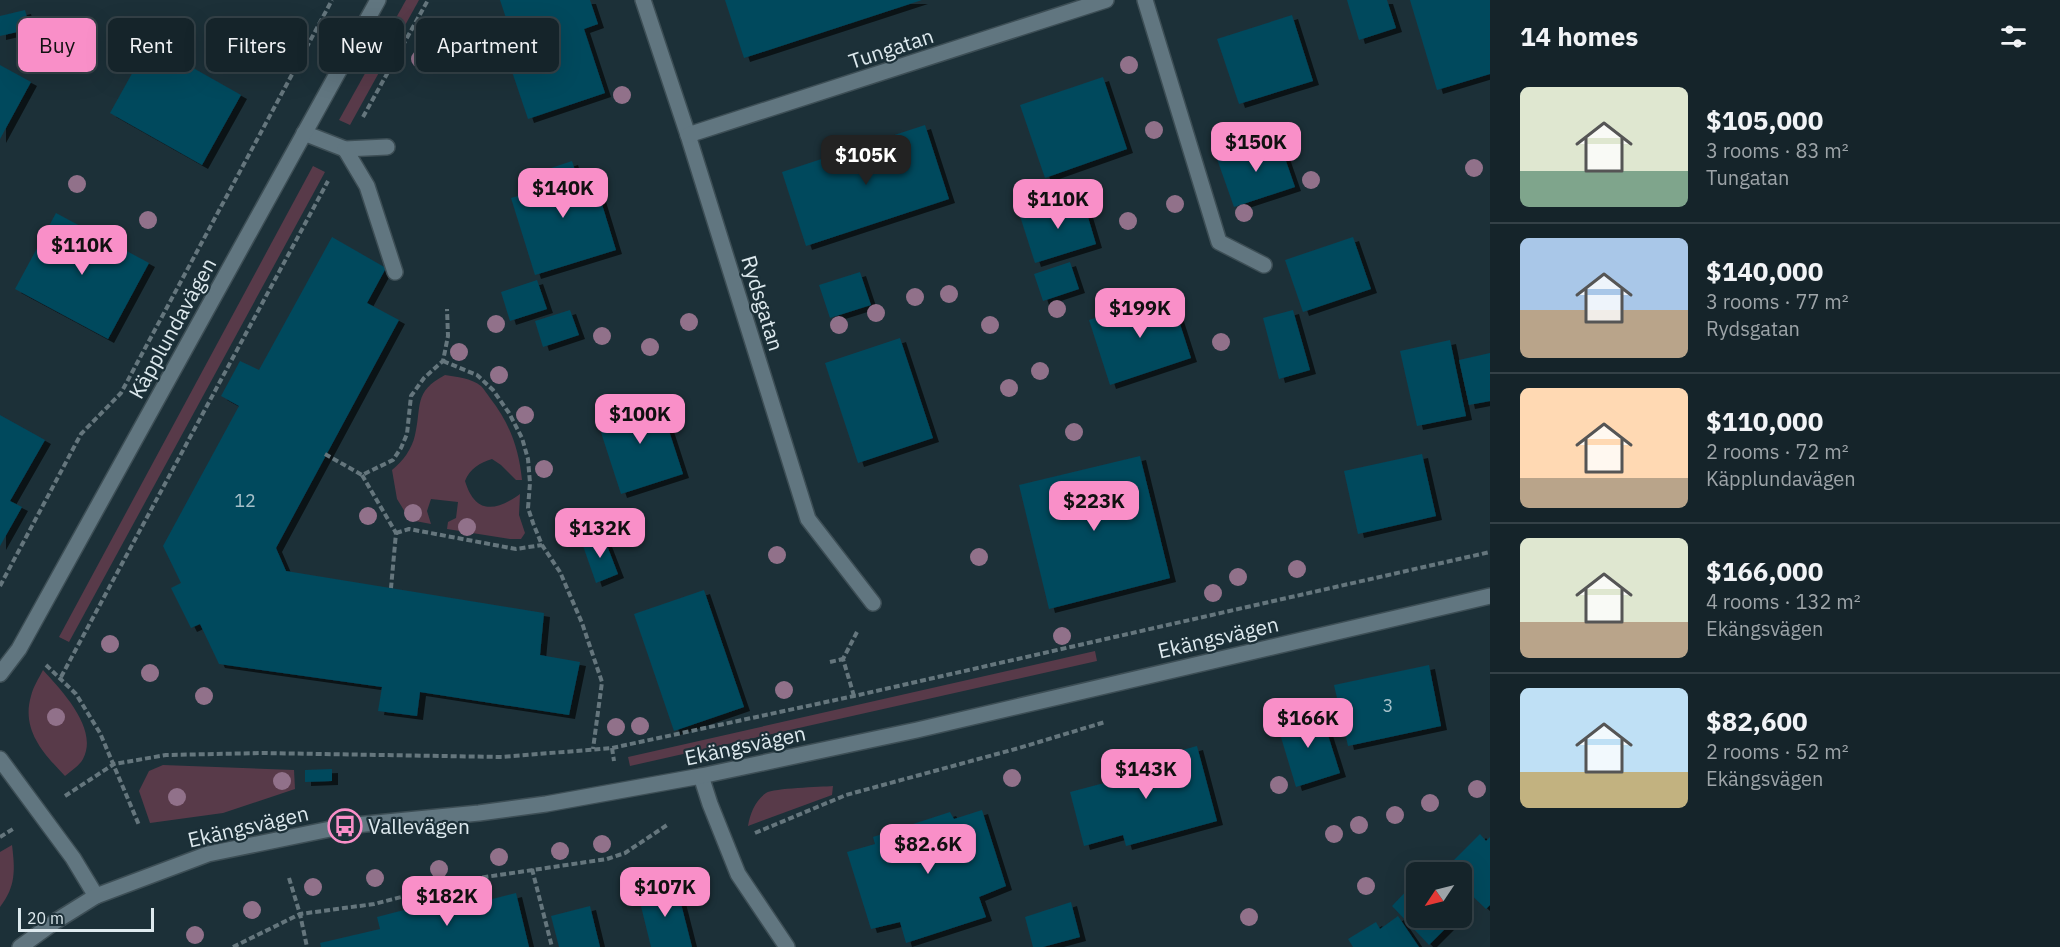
<!DOCTYPE html>
<meta charset="utf-8">
<style>
:root{--surface:#15242a;--page:#1e2c32;--text:#f1f3f6;--muted:#9da4a8;--line:#344147;--accent:#f98fc8}
body{margin:0;font-family:"IBM Plex Sans",sans-serif;background:var(--page);color:var(--text);height:100vh;display:flex;flex-direction:column;font-size:22px;white-space:nowrap}
*{box-sizing:border-box;margin:0}
p{font-size:20px;color:var(--muted)}
.icon{flex:none;width:33px;height:33px;fill:none;stroke:currentColor;stroke-width:2;stroke-linecap:round;stroke-linejoin:round}
.map{position:relative;flex:1;overflow:hidden}
.panel{display:flex;flex-direction:column;background:var(--surface);width:570px}
.panel>*{flex:none}
.top-card{position:absolute;left:18px;top:18px;width:570px;height:54px;display:flex;gap:12px}
.needle{width:39px;rotate:235deg}
.tools{position:absolute;left:1406px;top:862px;display:grid;gap:12px}
.tools a{display:grid;place-items:center;width:66px;height:66px;border-radius:9px;background:var(--surface);box-shadow:0 6px 24px #0002,0 0 0 2px var(--line);font-size:30px}
.scale{position:absolute;left:18px;bottom:15px;width:136px;box-sizing:border-box;padding-left:6px;border:3px solid #dde9ee;border-top:0;font-size:16px;line-height:21px;white-space:nowrap;color:#dde9ee;-webkit-text-stroke:4px #1c3038;paint-order:stroke}
.price{position:absolute;translate:-50% -51px;padding:0 14px;border-radius:12px;background:var(--accent);color:#111;font-size:20px;line-height:39px;filter:drop-shadow(0 2px 3px #0008)}
.price::after{content:'';position:absolute;left:50%;top:36px;width:18px;height:14px;margin-left:-9px;background:inherit;clip-path:polygon(0 0,100% 0,50% 100%)}
.price.current{background:#222;color:#fff}
ul{padding:0;list-style:none}
li{display:flex;align-items:center;gap:18px;height:150px;padding:0 30px}
li+li{border-top:2px solid var(--line)}
li span{display:grid;place-items:center;flex:none;width:168px;height:120px;border-radius:9px;color:#555}
li>.icon{margin-inline-start:auto}
span .icon{width:72px;height:72px;fill:#fffc;stroke-width:1}
li b{font-size:26px}
h2{display:flex;justify-content:space-between;align-items:center;height:72px;padding:0 30px;font-size:26px}
.pill{padding:0 21px;border-radius:9px;background:var(--surface);box-shadow:0 6px 24px #0002,0 0 0 2px var(--line);font-size:21px;line-height:54px}
.pill.current{background:var(--accent);color:#111}
main{display:flex;flex:1;min-height:0}
.map>svg:first-child{display:block}
.green{fill:#583a49}
.building{fill:#04485d;filter:url(#shadow)}
.lines{fill:none;stroke-linecap:round;stroke-linejoin:round}
.minor-casing{stroke:#3d4e55;stroke-width:18}
.path{stroke:#65767d;stroke-width:4;stroke-dasharray:6 3;stroke-linecap:butt}
.minor{stroke:#617680;stroke-width:15}
.tree{fill:#91718a}
.labels{text-anchor:middle;dominant-baseline:central;stroke-width:4.5;stroke-linejoin:round;paint-order:stroke}
.number-label{font-size:18px;fill:#a7c1ca}
.street-label{font-size:21px;fill:#dde9ee;stroke:#1c3038}
.poi-label{font-size:21px;fill:#dde9ee;stroke:#1c3038;text-anchor:start}
</style>
<main>
<div class="map">
<svg width="1490" height="947" viewBox="0 0 1490 947">
<defs>
<filter id="shadow"><feDropShadow dx="6" dy="4" stdDeviation="0" flood-color="#0009"/></filter>
</defs>
<rect width="100%" height="100%" fill="#1c3038"/>
<!-- green -->
<g class="green">
<polygon points="406,0 419,0 350,125 339,120"/>
<polygon points="313,166 325,172 69,642 59,637"/>
<path d="M445,375C457,377 471,378 481,386C484,389 487,394 490,398C509,422 519,448 522,480H516L501,465L492,459C480,463 470,468 465,481C475,514 495,512 520,494L519,515L525,533L521,539H510L447,529L448,522L456,518L458,502L431,499L427,511L431,524L410,520L397,499L392,470C403,461 412,449 415,435C422,406 413,392 445,375Z"/>
<polygon points="1095,651 1097,661 630,766 628,757"/>
<path d="M43,670C62,691 99,729 83,759C80,765 71,771 65,776C44,754 21,730 31,696C33,687 39,678 43,670Z"/>
<polygon points="163,765 294,770 295,789 223,813 150,823 139,791 149,771"/>
<path d="M833,786L832,795L748,826C750,814 755,801 766,793C774,788 820,787 833,786Z"/>
<path d="M12,845C15,870 16,886 0,907V852Z"/>
</g>
<!-- building -->
<g class="building">
<polygon points="500,0 590,0 598,24 584,29 605,93 528,119 504,48 515,45"/>
<polygon points="725,0 922,0 744,58"/>
<polygon points="1347,0 1387,0 1396,28 1359,40"/>
<polygon points="1410,0 1490,0 1490,74 1437,90"/>
<polygon points="25,10 30,29 0,36 0,16"/>
<polygon points="1292,15 1313,81 1239,104 1217,39"/>
<polygon points="149,43 241,95 202,165 110,113"/>
<polygon points="0,65 31,82 0,139"/>
<polygon points="1103,77 1127,149 1045,178 1020,105"/>
<polygon points="925,125 949,199 806,246 782,172"/>
<polygon points="1278,138 1295,187 1234,207 1217,159"/>
<polygon points="572,161 578,180 593,175 616,250 535,275 511,198 535,191 530,175"/>
<polygon points="1082,197 1096,244 1035,263 1020,216"/>
<polygon points="56,213 149,263 108,339 15,289"/>
<polygon points="332,237 386,268 367,303 399,320 276,548 286,571 544,613 540,655 580,662 569,715 420,692 417,716 378,711 382,687 219,664 200,624 191,628 171,588 181,583 163,546 239,406 221,396 240,361 259,370"/>
<polygon points="1353,237 1371,289 1303,312 1285,260"/>
<polygon points="1070,262 1079,289 1043,301 1034,274"/>
<polygon points="860,272 871,305 830,318 819,285"/>
<polygon points="537,280 547,309 510,321 501,292"/>
<polygon points="1170,293 1191,358 1110,385 1089,320"/>
<polygon points="570,310 579,335 543,347 535,321"/>
<polygon points="1293,310 1310,370 1279,379 1263,318"/>
<polygon points="900,338 933,438 858,463 825,363"/>
<polygon points="1450,340 1466,416 1417,426 1400,351"/>
<polygon points="1490,353 1490,401 1469,405 1459,360"/>
<polygon points="658,397 683,474 621,494 596,417"/>
<polygon points="0,415 45,440 10,501 22,507 0,546"/>
<polygon points="1422,454 1436,516 1358,534 1344,471"/>
<polygon points="1140,456 1170,578 1049,609 1019,485"/>
<polygon points="603,535 618,574 596,583 582,543"/>
<polygon points="704,590 744,707 674,731 634,614"/>
<polygon points="1429,665 1441,726 1348,746 1334,685"/>
<polygon points="1320,710 1340,773 1296,787 1277,724"/>
<polygon points="1197,746 1217,821 1126,846 1123,835 1084,846 1070,792 1108,782 1106,771"/>
<polygon points="332,769 332,781 305,782 305,770"/>
<polygon points="982,810 1006,886 979,897 986,917 906,943 900,922 871,929 847,852 875,844 873,837 950,812 954,819"/>
<polygon points="1480,834 1486,841 1490,837 1490,905 1486,909 1461,885 1461,873 1449,873 1445,869"/>
<polygon points="676,884 692,947 651,947 638,894"/>
<polygon points="1413,884 1416,886 1416,918 1447,918 1452,922 1429,945 1392,906"/>
<polygon points="516,893 529,947 321,947 320,943 380,929 377,917 454,897 457,908"/>
<polygon points="1071,902 1080,937 1043,947 1033,947 1025,917"/>
<polygon points="590,906 600,947 559,947 551,916"/>
<polygon points="1398,916 1419,947 1353,947 1348,939 1376,922 1380,929"/>
</g>
<g class="lines">
<!-- minor casing -->
<g class="minor-casing">
<g id="minor">
<polyline points="643,0 688,135 808,519 873,603"/>
<polyline points="1145,0 1219,242 1264,265"/>
<polyline points="304,133 345,149 387,147"/>
<polyline points="688,135 1106,0"/>
<polyline points="345,149 367,186 395,272"/>
<polyline points="0,674 19,649 378,0"/>
<polyline points="0,759 73,858 96,896"/>
<polyline points="701,776 710,804 738,874 787,947"/>
<polyline points="20,947 56,921 96,896 208,854 345,826 479,813 546,804 701,776 917,730 1490,596"/>
</g>
</g>
<!-- path -->
<g class="path">
<polyline points="363,117 428,0"/>
<polyline points="443,361 477,375 493,390 509,413 522,438 528,459 530,483 528,508 533,523 542,545 560,572 582,623 602,682 593,749"/>
<polyline points="325,454 362,475 393,460 401,448 407,434 411,396 424,378 443,361 448,336 447,309"/>
<polyline points="362,475 396,533 391,588"/>
<polyline points="396,533 409,529 516,549 542,545"/>
<polyline points="0,586 81,434 121,393 332,0"/>
<polyline points="830,662 843,659"/>
<polyline points="46,665 76,694 100,733 139,825"/>
<polyline points="61,677 328,181"/>
<polyline points="854,696 843,659 858,630"/>
<polyline points="612,748 614,761"/>
<polyline points="65,796 114,764 166,755 262,753 502,757 612,748 854,696 1490,552"/>
<polyline points="755,833 846,795 1019,748 1105,722"/>
<polyline points="0,837 13,829"/>
<polyline points="532,869 552,947"/>
<polyline points="289,878 300,914 307,947"/>
<polyline points="233,947 300,914 374,904 472,879 607,859 625,853 667,825"/>
</g>
<!-- minor -->
<use href="#minor" class="minor"/>
</g>
<!-- trees -->
<g class="tree">
<circle cx="420" cy="59" r="9"/>
<circle cx="1129" cy="65" r="9"/>
<circle cx="622" cy="95" r="9"/>
<circle cx="1154" cy="130" r="9"/>
<circle cx="1474" cy="168" r="9"/>
<circle cx="1311" cy="180" r="9"/>
<circle cx="77" cy="184" r="9"/>
<circle cx="1175" cy="204" r="9"/>
<circle cx="1244" cy="213" r="9"/>
<circle cx="148" cy="220" r="9"/>
<circle cx="1128" cy="221" r="9"/>
<circle cx="949" cy="294" r="9"/>
<circle cx="915" cy="297" r="9"/>
<circle cx="1057" cy="309" r="9"/>
<circle cx="876" cy="313" r="9"/>
<circle cx="689" cy="322" r="9"/>
<circle cx="496" cy="324" r="9"/>
<circle cx="839" cy="325" r="9"/>
<circle cx="990" cy="325" r="9"/>
<circle cx="602" cy="336" r="9"/>
<circle cx="1221" cy="342" r="9"/>
<circle cx="650" cy="347" r="9"/>
<circle cx="459" cy="352" r="9"/>
<circle cx="1040" cy="371" r="9"/>
<circle cx="499" cy="375" r="9"/>
<circle cx="1009" cy="388" r="9"/>
<circle cx="525" cy="415" r="9"/>
<circle cx="1074" cy="432" r="9"/>
<circle cx="544" cy="469" r="9"/>
<circle cx="413" cy="513" r="9"/>
<circle cx="368" cy="516" r="9"/>
<circle cx="467" cy="527" r="9"/>
<circle cx="622" cy="538" r="9"/>
<circle cx="777" cy="555" r="9"/>
<circle cx="979" cy="557" r="9"/>
<circle cx="1297" cy="569" r="9"/>
<circle cx="1238" cy="577" r="9"/>
<circle cx="1213" cy="593" r="9"/>
<circle cx="1062" cy="636" r="9"/>
<circle cx="110" cy="644" r="9"/>
<circle cx="150" cy="673" r="9"/>
<circle cx="784" cy="690" r="9"/>
<circle cx="204" cy="696" r="9"/>
<circle cx="56" cy="717" r="9"/>
<circle cx="640" cy="726" r="9"/>
<circle cx="616" cy="727" r="9"/>
<circle cx="1012" cy="778" r="9"/>
<circle cx="282" cy="781" r="9"/>
<circle cx="1279" cy="785" r="9"/>
<circle cx="1477" cy="789" r="9"/>
<circle cx="177" cy="797" r="9"/>
<circle cx="1430" cy="803" r="9"/>
<circle cx="1395" cy="815" r="9"/>
<circle cx="1359" cy="825" r="9"/>
<circle cx="1334" cy="834" r="9"/>
<circle cx="602" cy="844" r="9"/>
<circle cx="560" cy="851" r="9"/>
<circle cx="499" cy="857" r="9"/>
<circle cx="439" cy="869" r="9"/>
<circle cx="375" cy="878" r="9"/>
<circle cx="1366" cy="886" r="9"/>
<circle cx="313" cy="887" r="9"/>
<circle cx="252" cy="910" r="9"/>
<circle cx="1249" cy="917" r="9"/>
<circle cx="195" cy="935" r="9"/>
</g>
<!-- icons -->
<defs>
<g id="bus-ring" transform="scale(1.725)"><circle r="9.5" fill="#1c3038" stroke="#f98fc8" stroke-width="1.5"/><path d="M-5-6H5V4H4V6H2V4H-2V6H-4V4H-5ZM-3.5-4V0h7V-4ZM-3.5 1.2v1.5H-2V1.2ZM2 1.2v1.5H3.5V1.2Z" fill="#f98fc8"/></g>
</defs>
<g fill-rule="evenodd">
<use href="#bus-ring" x="345" y="826"/>
</g>
<g class="labels">
<!-- number labels -->
<g class="number-label">
<text x="245" y="500">12</text>
<text x="1388" y="705">3</text>
</g>
<!-- street labels -->
<g class="street-label">
<text transform="translate(891 48) rotate(-18)">Tungatan</text>
<text transform="translate(763 303) rotate(73)">Rydsgatan</text>
<text transform="translate(172 328) rotate(-61)">Käpplundavägen</text>
<text transform="translate(1218 637) rotate(-13)">Ekängsvägen</text>
<text transform="translate(745 745) rotate(-12)">Ekängsvägen</text>
<text transform="translate(248 826) rotate(-13)">Ekängsvägen</text>
</g>
<!-- poi labels -->
<g class="poi-label">
<text x="368" y="826">Vallevägen</text>
</g>
</g>
</svg>
<div class="tools">
<a><svg class="needle" viewBox="-14 -14 28 28"><path d="M0-13l5 13h-10z" fill="#e53935"/><path d="M0 13l5-13h-10z" fill="#9da4a8"/></svg></a>
</div>
<div class="scale">20 m</div>
<b class="price" style="left:1256px;top:173px">$150K</b>
<b class="price current" style="left:866px;top:186px">$105K</b>
<b class="price" style="left:563px;top:219px">$140K</b>
<b class="price" style="left:1058px;top:230px">$110K</b>
<b class="price" style="left:82px;top:276px">$110K</b>
<b class="price" style="left:1140px;top:339px">$199K</b>
<b class="price" style="left:640px;top:445px">$100K</b>
<b class="price" style="left:1094px;top:532px">$223K</b>
<b class="price" style="left:600px;top:559px">$132K</b>
<b class="price" style="left:1308px;top:749px">$166K</b>
<b class="price" style="left:1146px;top:800px">$143K</b>
<b class="price" style="left:928px;top:875px">$82.6K</b>
<b class="price" style="left:665px;top:918px">$107K</b>
<b class="price" style="left:447px;top:927px">$182K</b>
<div class="top-card">
<a class="pill current">Buy</a>
<a class="pill">Rent</a>
<a class="pill">Filters</a>
<a class="pill">New</a>
<a class="pill">Apartment</a>
</div>
</div>
<section class="panel">
<h2>14 homes<svg class="icon" aria-label="filters" viewBox="0 0 24 24"><path d="M4 7h16M4 17h16"/><circle cx="9" cy="7" r="2"/><circle cx="15" cy="17" r="2"/></svg></h2>
<ul>
<li><span style="background:linear-gradient(#dfe7d0 70%,#7fa58c 0)"><svg class="icon" aria-label="home" viewBox="0 0 24 24"><path d="M3 11l9-7 9 7M6 9v11h12V9"/></svg></span><div><b>$105,000</b><p>3 rooms · 83 m²</p><p>Tungatan</p></div></li>
<li><span style="background:linear-gradient(#a9c7e8 60%,#b9a48a 0)"><svg class="icon" aria-label="home" viewBox="0 0 24 24"><path d="M3 11l9-7 9 7M6 9v11h12V9"/></svg></span><div><b>$140,000</b><p>3 rooms · 77 m²</p><p>Rydsgatan</p></div></li>
<li><span style="background:linear-gradient(#ffd9b3 75%,#b9a48a 0)"><svg class="icon" aria-label="home" viewBox="0 0 24 24"><path d="M3 11l9-7 9 7M6 9v11h12V9"/></svg></span><div><b>$110,000</b><p>2 rooms · 72 m²</p><p>Käpplundavägen</p></div></li>
<li><span style="background:linear-gradient(#dfe7d0 70%,#b9a48a 0)"><svg class="icon" aria-label="home" viewBox="0 0 24 24"><path d="M3 11l9-7 9 7M6 9v11h12V9"/></svg></span><div><b>$166,000</b><p>4 rooms · 132 m²</p><p>Ekängsvägen</p></div></li>
<li><span style="background:linear-gradient(#bfe0f5 70%,#c2b280 0)"><svg class="icon" aria-label="home" viewBox="0 0 24 24"><path d="M3 11l9-7 9 7M6 9v11h12V9"/></svg></span><div><b>$82,600</b><p>2 rooms · 52 m²</p><p>Ekängsvägen</p></div></li>
</ul>
</section>
</main>
